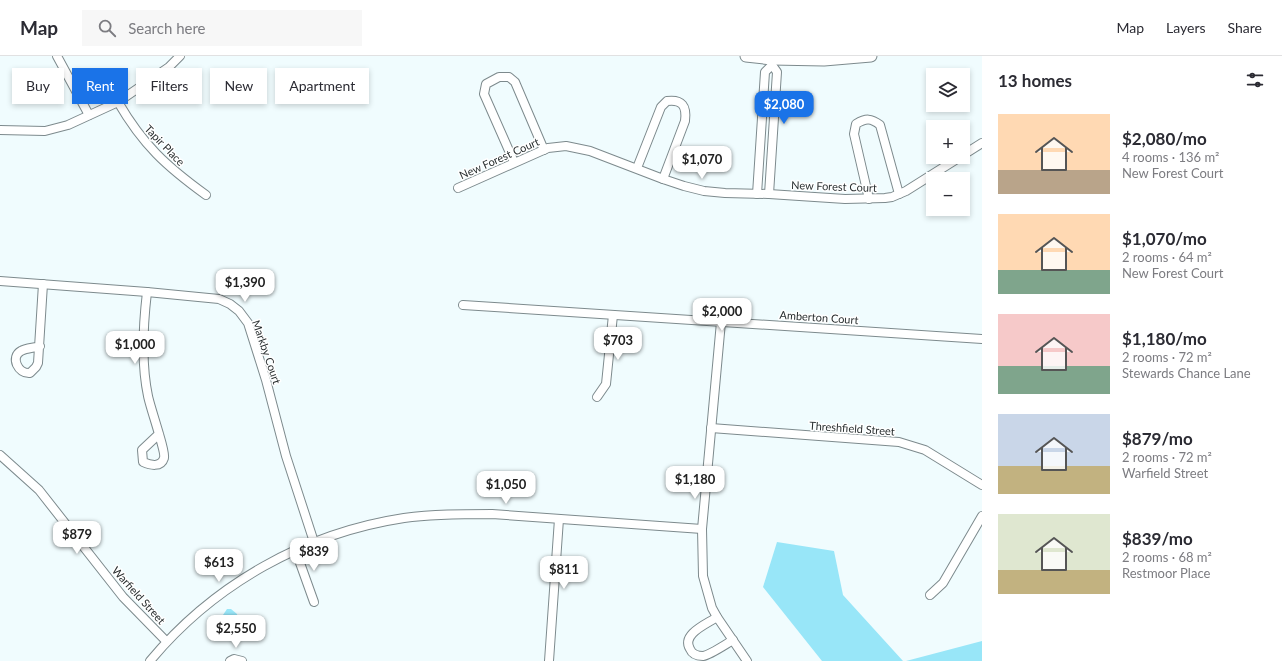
<!DOCTYPE html>
<meta charset="utf-8">
<style>
:root{--surface:#fff;--page:#f7f7f7;--text:#2b2b33;--muted:#7c7c81;--line:#e1e1e2;--accent:#1a73e8}
body{margin:0;font-family:Lato,sans-serif;background:var(--page);color:var(--text);height:100vh;display:flex;flex-direction:column;font-size:15px;white-space:nowrap}
*{box-sizing:border-box;margin:0}
p{font-size:13px;color:var(--muted)}
.icon{flex:none;width:22px;height:22px;fill:none;stroke:currentColor;stroke-width:2;stroke-linecap:round;stroke-linejoin:round}
.map{position:relative;flex:1;overflow:hidden}
.panel{display:flex;flex-direction:column;background:var(--surface);width:300px}
.panel>*{flex:none}
.hud{position:absolute;left:12px;top:12px;width:380px;height:36px;display:flex;gap:8px}
.controls{position:absolute;left:926px;top:12px;display:grid;gap:8px}
.controls a{display:grid;place-items:center;width:44px;height:44px;border-radius:0px;background:var(--surface);box-shadow:0 2px 6px #0003;font-size:20px}
.price{position:absolute;translate:-50% -34px;padding:0 9px;border-radius:8px;background:#fff;color:#222;font-size:13px;line-height:26px;filter:drop-shadow(0 1px 2px #0008)}
.price::after{content:'';position:absolute;left:50%;top:24px;width:12px;height:9px;margin-left:-6px;background:inherit;clip-path:polygon(0 0,100% 0,50% 100%)}
.price.current{background:var(--accent);color:#fff}
ul{padding:0;list-style:none}
li{display:flex;align-items:center;gap:12px;height:100px;padding:0 16px}
li span{display:grid;place-items:center;flex:none;width:112px;height:80px;border-radius:0px;color:#555}
li>.icon{margin-inline-start:auto}
span .icon{width:48px;height:48px;fill:#fffc;stroke-width:1}
li b{font-size:17px}
h2{display:flex;justify-content:space-between;align-items:center;height:48px;padding:0 16px;font-size:17px}
.chip{padding:0 14px;border-radius:0px;background:var(--surface);box-shadow:0 2px 6px #0003;font-size:14px;line-height:36px}
.chip.current{background:var(--accent);color:#fff}
header{display:flex;align-items:center;gap:24px;box-sizing:border-box;height:56px;padding:0 20px;background:var(--surface);border-bottom:1px solid var(--line)}
header strong{font-size:19px}
nav{display:flex;gap:22px;margin-inline-start:auto;font-size:14px}
.search{width:280px;height:36px;background:var(--page);display:flex;align-items:center;gap:10px;box-sizing:border-box;padding:0 14px;border-radius:0px;color:var(--muted);font-size:15px}
main{display:flex;flex:1;min-height:0}
.map>svg:first-child{display:block}
.green{fill:#98e6f8}
.lines{fill:none;stroke-linecap:round;stroke-linejoin:round}
.street-casing{stroke:#7d8a8d;stroke-width:10}
.secondary-casing{stroke:#7d8a8d;stroke-width:13}
.street{stroke:#fff;stroke-width:8}
.secondary{stroke:#fff;stroke-width:11}
.labels{text-anchor:middle;dominant-baseline:central;stroke-width:3;stroke-linejoin:round;paint-order:stroke}
.street-label{font-size:11px;fill:#292f30;stroke:#fff}
</style>
<header>
<strong>Map</strong>
<div class="search"><svg class="icon" aria-label="search" viewBox="0 0 24 24"><circle cx="10" cy="10" r="6"/><path d="M15 15l6 6"/></svg>Search here</div>
<nav><a>Map</a><a>Layers</a><a>Share</a></nav>
</header>
<main>
<div class="map">
<svg width="982" height="605" viewBox="0 0 982 605">
<rect width="100%" height="100%" fill="#f0fcfe"/>
<!-- green -->
<g class="green">
<polygon points="777,486 834,495 843,539 903,605 822,605 763,531"/>
<polygon points="227,553 231,553 237,558 238,563 228,577 224,578 218,572 217,568"/>
<polygon points="982,585 982,605 906,605"/>
</g>
<g class="lines">
<!-- street casing -->
<g class="street-casing">
<g id="street">
<polyline points="57,0 89,59"/>
<path d="M118,46C143,89 166,110 206,139"/>
<polyline points="0,74 45,75 68,69 118,46 169,11 180,0"/>
<polyline points="963,99 982,87"/>
<polyline points="514,106 484,38 486,28 499,21 509,21 515,26 544,94"/>
<path d="M637,112L661,51L667,45C682,43 687,50 685,65L663,123"/>
<polyline points="458,132 548,92 566,90 590,95 663,123 684,130 704,135 725,137 769,138 845,143 885,142 892,141 906,135 960,101"/>
<polyline points="757,138 765,16 772,9 772,0"/>
<polyline points="769,138 777,16 772,9"/>
<path d="M869,143L854,78L856,68C866,62 871,62 880,69L899,138"/>
<polyline points="0,225 147,236 219,243 230,248 239,255 248,267 266,324 286,400 314,486"/>
<path d="M147,236C143,270 141,307 148,340C150,351 166,396 164,402C161,412 150,409 143,406L142,394L159,378"/>
<polyline points="463,249 982,283"/>
<polyline points="721,266 702,473 703,520 712,552 717,561 747,605"/>
<path d="M40,290C34,292 26,292 21,295C10,301 18,318 30,317L36,311L38,307L43,228"/>
<polyline points="597,341 606,328 613,259"/>
<polyline points="711,372 899,386 925,394 982,429"/>
<polyline points="0,399 39,434 123,541 166,585"/>
<polyline points="295,493 314,546"/>
<polyline points="930,539 943,527 982,460"/>
<path d="M717,561C707,568 681,578 690,593C692,598 697,600 703,600C710,599 726,588 733,584"/>
<path d="M150,605C214,528 305,477 404,462C433,458 462,458 492,458L702,473"/>
<polyline points="230,605 234,603 242,605"/>
<polyline points="549,605 559,463"/>
</g>
</g>
<!-- secondary casing -->
<g class="secondary-casing">
<polyline id="secondary" points="746,0 772,3 824,4 871,0"/>
</g>
<!-- street -->
<use href="#street" class="street"/>
<!-- secondary -->
<use href="#secondary" class="secondary"/>
</g>
<g class="labels">
<!-- street labels -->
<g class="street-label">
<text transform="translate(165 89) rotate(46)">Tapir Place</text>
<text transform="translate(499 102) rotate(-24)">New Forest Court</text>
<text transform="translate(834 130) rotate(2)">New Forest Court</text>
<text transform="translate(819 261) rotate(4)">Amberton Court</text>
<text transform="translate(267 296) rotate(71)">Markby Court</text>
<text transform="translate(852 372) rotate(4)">Threshfield Street</text>
<text transform="translate(139 539) rotate(48)">Warfield Street</text>
</g>
</g>
</svg>
<div class="controls">
<a><svg class="icon" aria-label="layers" viewBox="0 0 24 24"><path d="M12 4l9 5-9 5-9-5zM3 14l9 5 9-5"/></svg></a>
<a>+</a>
<a>−</a>
</div>
<b class="price current" style="left:784px;top:69px">$2,080</b>
<b class="price" style="left:702px;top:124px">$1,070</b>
<b class="price" style="left:245px;top:247px">$1,390</b>
<b class="price" style="left:722px;top:276px">$2,000</b>
<b class="price" style="left:618px;top:305px">$703</b>
<b class="price" style="left:135px;top:309px">$1,000</b>
<b class="price" style="left:695px;top:444px">$1,180</b>
<b class="price" style="left:506px;top:449px">$1,050</b>
<b class="price" style="left:77px;top:499px">$879</b>
<b class="price" style="left:314px;top:516px">$839</b>
<b class="price" style="left:219px;top:527px">$613</b>
<b class="price" style="left:564px;top:534px">$811</b>
<b class="price" style="left:236px;top:593px">$2,550</b>
<div class="hud">
<a class="chip">Buy</a>
<a class="chip current">Rent</a>
<a class="chip">Filters</a>
<a class="chip">New</a>
<a class="chip">Apartment</a>
</div>
</div>
<section class="panel">
<h2>13 homes<svg class="icon" aria-label="filters" viewBox="0 0 24 24"><path d="M4 7h16M4 17h16"/><circle cx="9" cy="7" r="2"/><circle cx="15" cy="17" r="2"/></svg></h2>
<ul>
<li><span style="background:linear-gradient(#ffd9b3 70%,#b9a48a 0)"><svg class="icon" aria-label="home" viewBox="0 0 24 24"><path d="M3 11l9-7 9 7M6 9v11h12V9"/></svg></span><div><b>$2,080/mo</b><p>4 rooms · 136 m²</p><p>New Forest Court</p></div></li>
<li><span style="background:linear-gradient(#ffd9b3 70%,#7fa58c 0)"><svg class="icon" aria-label="home" viewBox="0 0 24 24"><path d="M3 11l9-7 9 7M6 9v11h12V9"/></svg></span><div><b>$1,070/mo</b><p>2 rooms · 64 m²</p><p>New Forest Court</p></div></li>
<li><span style="background:linear-gradient(#f6c9c9 65%,#7fa58c 0)"><svg class="icon" aria-label="home" viewBox="0 0 24 24"><path d="M3 11l9-7 9 7M6 9v11h12V9"/></svg></span><div><b>$1,180/mo</b><p>2 rooms · 72 m²</p><p>Stewards Chance Lane</p></div></li>
<li><span style="background:linear-gradient(#c9d6e8 65%,#c2b280 0)"><svg class="icon" aria-label="home" viewBox="0 0 24 24"><path d="M3 11l9-7 9 7M6 9v11h12V9"/></svg></span><div><b>$879/mo</b><p>2 rooms · 72 m²</p><p>Warfield Street</p></div></li>
<li><span style="background:linear-gradient(#dfe7d0 70%,#c2b280 0)"><svg class="icon" aria-label="home" viewBox="0 0 24 24"><path d="M3 11l9-7 9 7M6 9v11h12V9"/></svg></span><div><b>$839/mo</b><p>2 rooms · 68 m²</p><p>Restmoor Place</p></div></li>
</ul>
</section>
</main>
